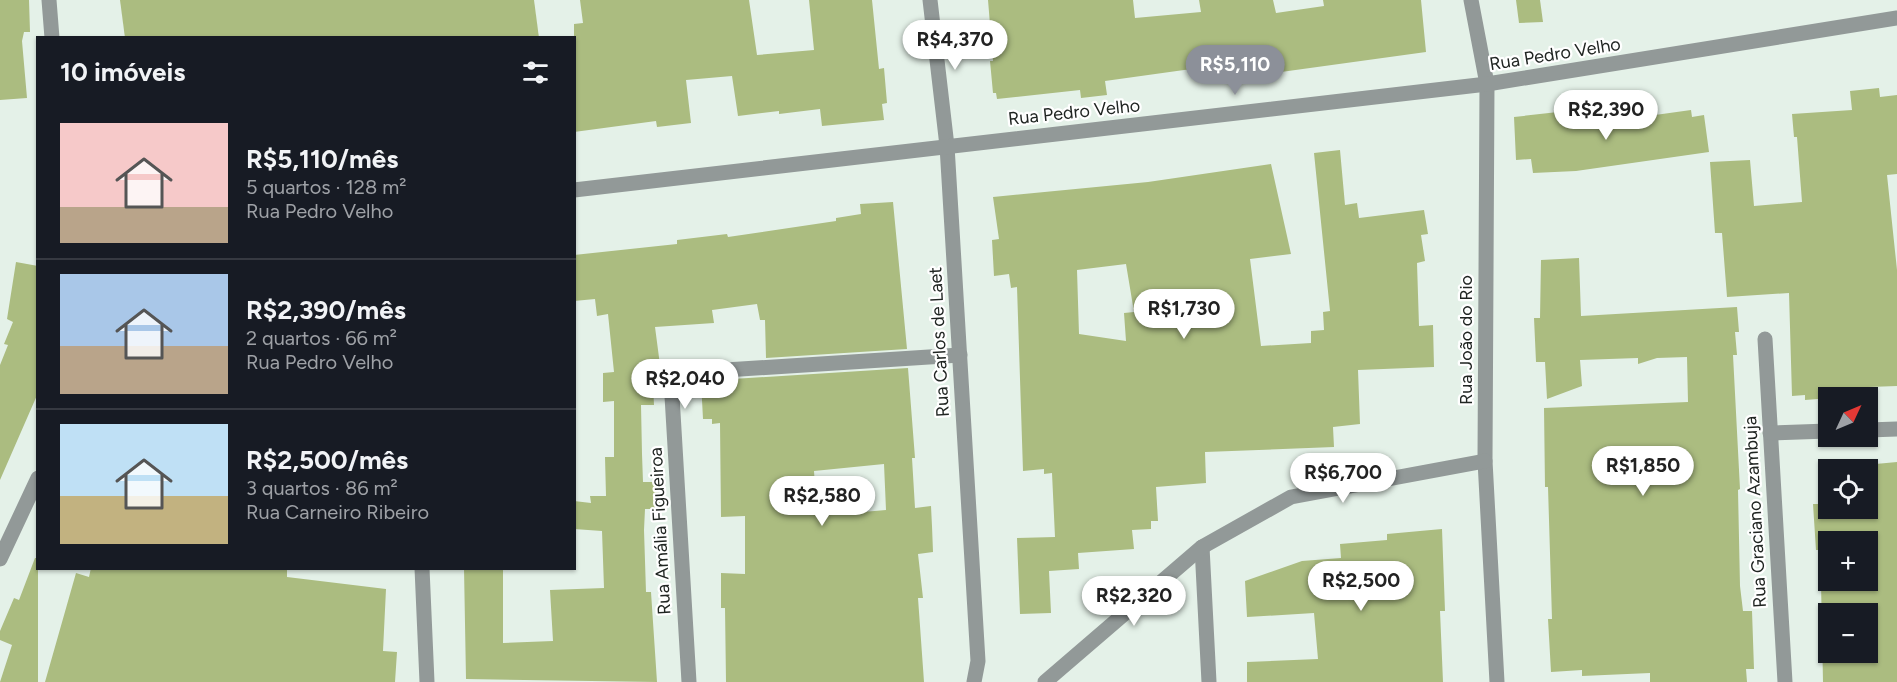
<!DOCTYPE html>
<html lang="pt">
<meta charset="utf-8">
<style>
:root{--surface:#171b24;--page:#242831;--text:#f1f3f6;--muted:#9ea1a6;--line:#363941;--accent:#8c9099}
body{margin:0;font-family:Figtree,sans-serif;background:var(--page);color:var(--text);height:100vh;display:flex;flex-direction:column;font-size:22px;white-space:nowrap}
*{box-sizing:border-box;margin:0}
p{font-size:20px;color:var(--muted)}
.icon{flex:none;width:33px;height:33px;fill:none;stroke:currentColor;stroke-width:2;stroke-linecap:round;stroke-linejoin:round}
.map{position:relative;flex:1;overflow:hidden}
.sheet{position:absolute;left:36px;top:36px;width:540px;height:534px;display:flex;flex-direction:column;background:var(--surface);border-radius:0px;box-shadow:0 2px 4px #0004}
.sheet>*{flex:none}
.needle{width:39px;rotate:46deg}
.controls{position:absolute;left:1818px;top:387px;display:grid;gap:12px}
.controls a{display:grid;place-items:center;width:60px;height:60px;border-radius:0px;background:var(--surface);box-shadow:0 2px 4px #0004;font-size:30px}
.price{position:absolute;translate:-50% -51px;padding:0 14px;border-radius:21px;background:#fff;color:#222;font-size:20px;line-height:39px;filter:drop-shadow(0 2px 3px #0008)}
.price::after{content:'';position:absolute;left:50%;top:36px;width:18px;height:14px;margin-left:-9px;background:inherit;clip-path:polygon(0 0,100% 0,50% 100%)}
.price.active{background:var(--accent);color:#fff}
ul{padding:0;list-style:none}
li{display:flex;align-items:center;gap:18px;height:150px;padding:0 24px}
li+li{border-top:2px solid var(--line)}
li span{display:grid;place-items:center;flex:none;width:168px;height:120px;border-radius:0px;color:#555}
li>.icon{margin-inline-start:auto}
span .icon{width:72px;height:72px;fill:#fffc;stroke-width:1}
li b{font-size:26px}
h2{display:flex;justify-content:space-between;align-items:center;height:72px;padding:0 24px;font-size:26px}
.map>svg:first-child{display:block}
.building{fill:#abbc80;fill-rule:evenodd}
.lines{fill:none;stroke-linecap:round;stroke-linejoin:round}
.minor{stroke:#929998;stroke-width:15}
.labels{text-anchor:middle;dominant-baseline:central;stroke-width:4.5;stroke-linejoin:round;paint-order:stroke}
.street-label{font-size:18px;fill:#202522;stroke:#fff}
</style>
<div class="map">
<svg width="1897" height="682" viewBox="0 0 1897 682">
<rect width="100%" height="100%" fill="#e4f1e8"/>
<!-- building -->
<g class="building">
<polygon points="0,0 29,0 30,32 24,32 22,41 27,98 0,100"/>
<polygon points="120,0 534,0 539,38 125,38"/>
<polygon points="580,0 749,0 757,55 814,50 809,0 872,0 879,69 884,68 887,103 882,104 884,120 822,126 820,109 779,114 779,111 738,116 732,76 686,80 691,123 657,127 656,121 574,132 574,24 583,23"/>
<polygon points="988,0 1133,0 1135,18 1201,12 1199,0 1273,0 1276,13 1324,6 1323,0 1421,0 1426,52 1281,72 1280,63 1262,64 1262,62 1184,70 1105,81 1107,95 1081,98 1080,90 997,99 996,93 993,93 990,61 993,61"/>
<polygon points="1516,0 1540,0 1543,22 1519,23"/>
<polygon points="1879,88 1880,97 1897,95 1897,174 1887,175 1897,270 1897,386 1869,387 1870,395 1805,400 1805,395 1792,396 1789,293 1727,297 1722,233 1715,233 1710,162 1750,160 1754,206 1802,202 1797,137 1794,137 1792,114 1852,110 1850,91"/>
<polygon points="1691,110 1692,117 1704,115 1709,152 1576,171 1533,173 1531,159 1516,160 1514,117 1567,111 1569,127"/>
<path d="M1340,150L1345,205L1357,203L1359,218L1424,210L1428,234L1421,235L1425,261L1417,263L1419,326L1433,325L1434,367L1358,370L1360,424L1333,427L1334,447L1205,452L1206,483L1156,487L1158,521H1151V529L1132,530L1134,549L1078,553L1079,569L1049,571L1051,613L1020,614L1017,538L1055,537L1052,473L1044,474V469L1023,471L1017,287L1011,288L1009,274L994,276L992,240L999,239L993,197L1148,182L1271,164L1291,254L1250,259L1261,346L1311,343V331L1324,330L1323,312L1330,311L1314,153ZM1126,264L1134,312L1124,313L1126,341L1079,334L1077,270Z"/>
<polygon points="893,202 907,349 766,358 765,320 760,320 757,304 712,310 714,323 655,327 660,365 652,365 654,405 641,405 642,454 643,482 659,482 660,509 645,509 644,530 646,592 651,592 657,682 466,679 464,568 503,568 503,643 553,641 550,590 604,588 602,531 574,529 574,501 591,503 590,496 606,496 605,457 614,457 614,401 603,402 603,373 614,372 608,314 597,316 595,299 574,301 574,255 677,244 677,240 727,234 728,237 836,221 836,218 861,214 860,204"/>
<polygon points="1579,258 1581,316 1737,307 1739,332 1735,332 1737,355 1733,355 1740,489 1738,490 1740,586 1743,611 1752,611 1754,669 1746,669 1747,682 1650,682 1650,673 1582,676 1582,670 1551,672 1548,619 1552,619 1548,487 1545,487 1544,408 1688,402 1687,357 1657,358 1638,364 1638,358 1580,360 1582,386 1547,399 1545,362 1536,362 1534,318 1540,318 1541,260"/>
<polygon points="16,262 38,266 38,393 0,480 0,365 8,345 4,344 13,322 7,319"/>
<path d="M908,368L915,458H912L915,508L931,506L932,526L933,552L918,554L923,598H918L924,682H726L725,608H721V573L745,574V516L721,517L720,423L712,424V419H703L701,381ZM884,464L886,510L817,516L814,471Z"/>
<path d="M1897,462V682H1823L1821,583L1818,550H1816L1813,504H1825L1822,469ZM1828,470H1868V508H1828ZM1828,542H1868V580H1828ZM1828,614H1868V652H1828Z"/>
<polygon points="1442,529 1445,611 1440,611 1443,682 1247,682 1247,662 1318,659 1314,613 1247,617 1245,581 1302,561 1341,558 1340,544 1387,540 1387,534"/>
<polygon points="35,558 38,558 38,682 0,682 12,645 0,640 0,631 14,598 19,600"/>
<polygon points="91,568 287,568 287,577 386,589 383,651 397,652 395,682 45,682 76,573 89,577"/>
</g>
<g class="lines">
<!-- minor -->
<g class="minor">
<polyline points="49,0 52,38"/>
<polyline points="930,0 947,146 978,661 974,682"/>
<polyline points="1471,0 1487,84 1485,461 1497,682"/>
<polyline points="574,190 1487,84 1897,18"/>
<polyline points="1765,339 1785,682"/>
<polyline points="1868,430 1897,429"/>
<polyline points="1770,433 1828,431"/>
<polyline points="1202,547 1209,682"/>
<polyline points="0,559 38,478"/>
<polyline points="422,568 427,682"/>
<polyline points="689,682 672,396 677,379 694,372 960,355"/>
<polyline points="1045,682 1202,547 1291,497 1485,461"/>
</g>
</g>
<g class="labels">
<!-- street labels -->
<g class="street-label">
<text transform="translate(1555 54) rotate(-9)">Rua Pedro Velho</text>
<text transform="translate(1074 112) rotate(-6)">Rua Pedro Velho</text>
<text transform="translate(1466 340) rotate(-90)">Rua João do Rio</text>
<text transform="translate(939 342) rotate(-93)">Rua Carlos de Laet</text>
<text transform="translate(1755 512) rotate(-93)">Rua Graciano Azambuja</text>
<text transform="translate(660 531) rotate(-93)">Rua Amália Figueiroa</text>
</g>
</g>
</svg>
<div class="controls">
<a><svg class="needle" viewBox="-14 -14 28 28"><path d="M0-13l5 13h-10z" fill="#e53935"/><path d="M0 13l5-13h-10z" fill="#9ea1a6"/></svg></a>
<a><svg class="icon" aria-label="locate" viewBox="0 0 24 24"><circle cx="12" cy="12" r="6"/><path d="M12 2v4M12 18v4M2 12h4M18 12h4"/></svg></a>
<a>+</a>
<a>−</a>
</div>
<b class="price" style="left:955px;top:71px">R$4,370</b>
<b class="price active" style="left:1235px;top:96px">R$5,110</b>
<b class="price" style="left:1606px;top:141px">R$2,390</b>
<b class="price" style="left:1184px;top:340px">R$1,730</b>
<b class="price" style="left:685px;top:410px">R$2,040</b>
<b class="price" style="left:1643px;top:497px">R$1,850</b>
<b class="price" style="left:1343px;top:504px">R$6,700</b>
<b class="price" style="left:822px;top:527px">R$2,580</b>
<b class="price" style="left:1361px;top:612px">R$2,500</b>
<b class="price" style="left:1134px;top:627px">R$2,320</b>
<section class="sheet">
<h2>10 imóveis<svg class="icon" aria-label="filters" viewBox="0 0 24 24"><path d="M4 7h16M4 17h16"/><circle cx="9" cy="7" r="2"/><circle cx="15" cy="17" r="2"/></svg></h2>
<ul>
<li><span style="background:linear-gradient(#f6c9c9 70%,#b9a48a 0)"><svg class="icon" aria-label="home" viewBox="0 0 24 24"><path d="M3 11l9-7 9 7M6 9v11h12V9"/></svg></span><div><b>R$5,110/mês</b><p>5 quartos · 128 m²</p><p>Rua Pedro Velho</p></div></li>
<li><span style="background:linear-gradient(#a9c7e8 60%,#b9a48a 0)"><svg class="icon" aria-label="home" viewBox="0 0 24 24"><path d="M3 11l9-7 9 7M6 9v11h12V9"/></svg></span><div><b>R$2,390/mês</b><p>2 quartos · 66 m²</p><p>Rua Pedro Velho</p></div></li>
<li><span style="background:linear-gradient(#bfe0f5 60%,#c2b280 0)"><svg class="icon" aria-label="home" viewBox="0 0 24 24"><path d="M3 11l9-7 9 7M6 9v11h12V9"/></svg></span><div><b>R$2,500/mês</b><p>3 quartos · 86 m²</p><p>Rua Carneiro Ribeiro</p></div></li>
</ul>
</section>
</div>
